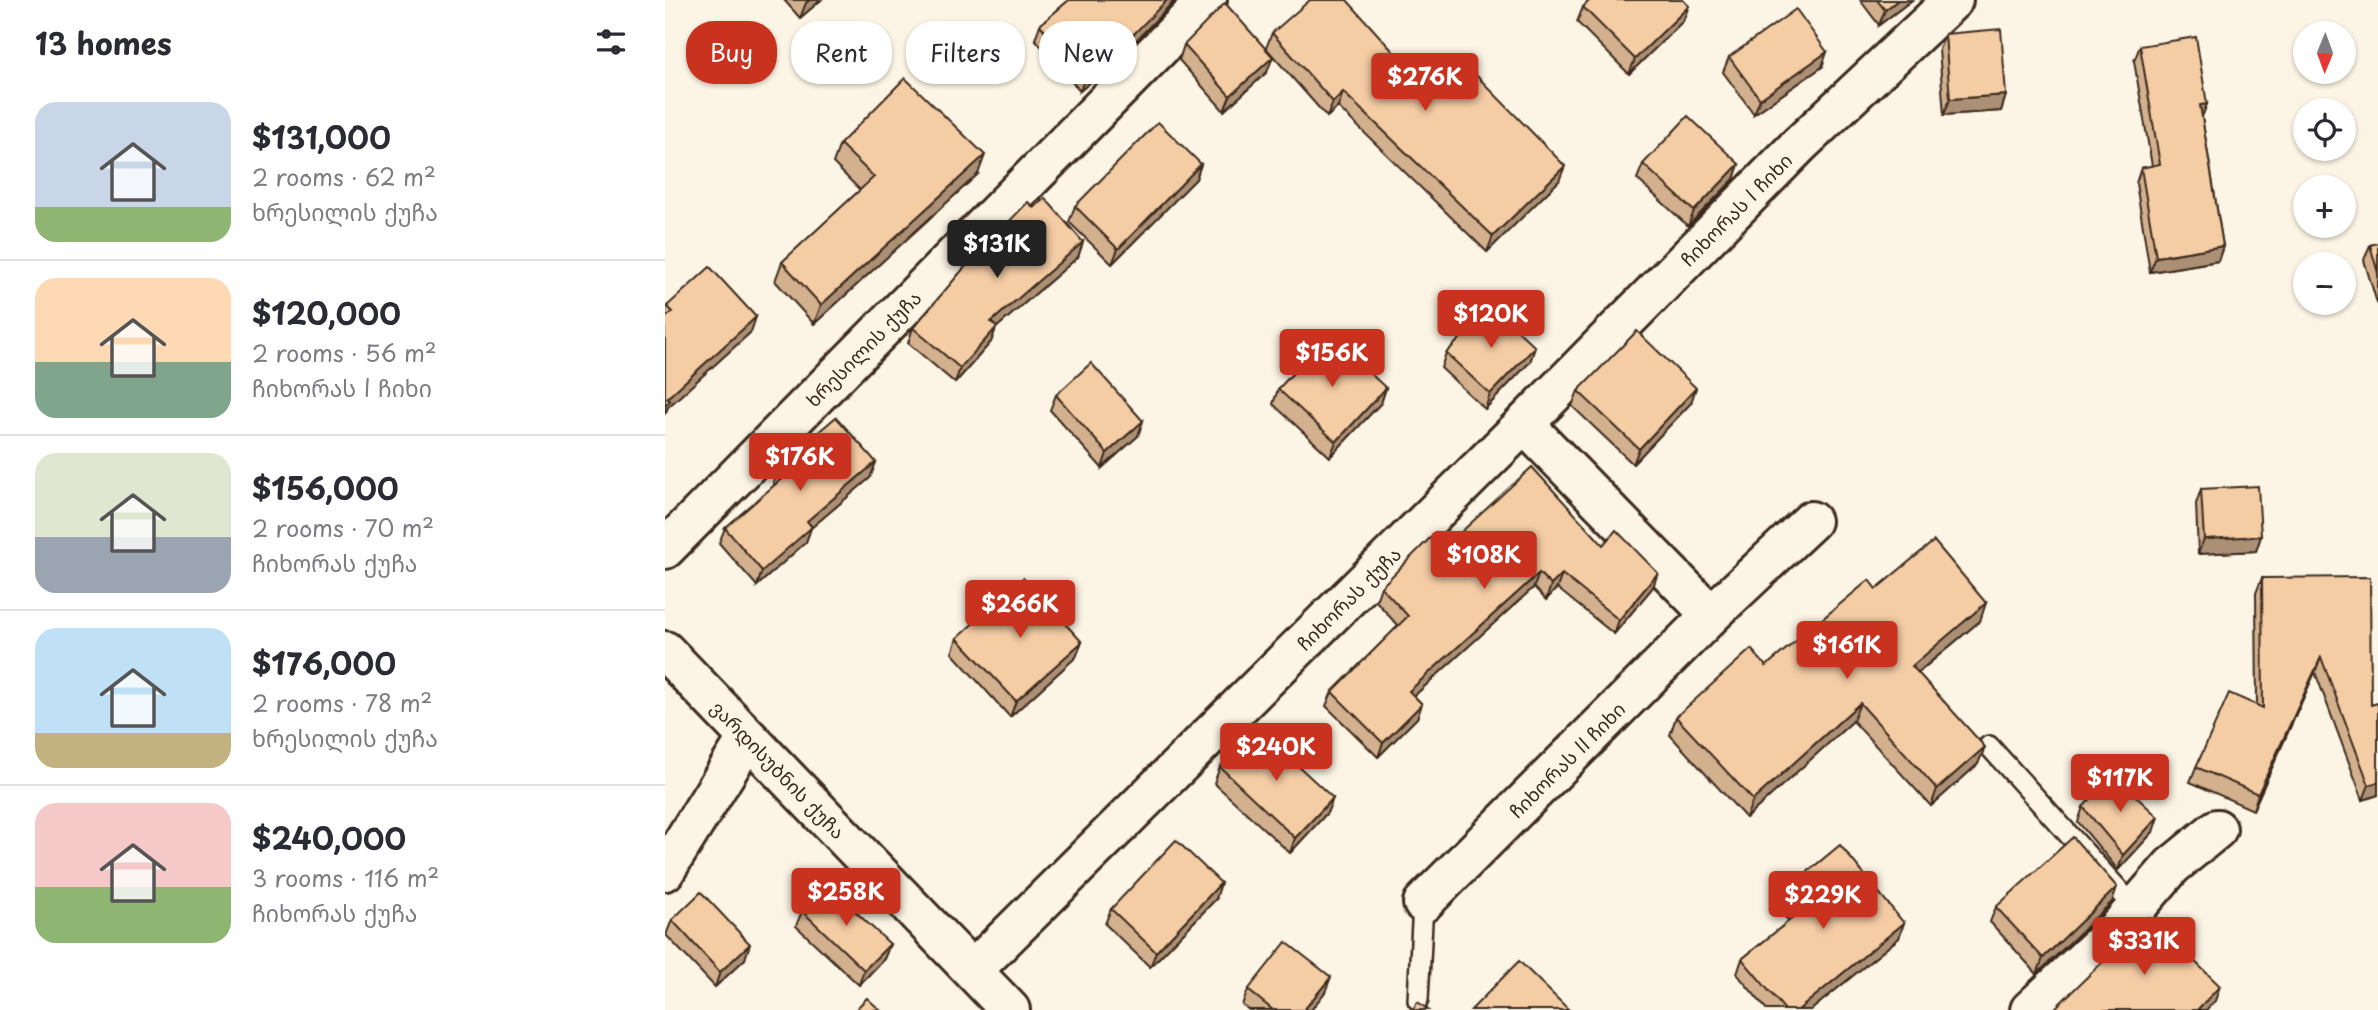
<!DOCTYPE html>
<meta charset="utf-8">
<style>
:root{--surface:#fff;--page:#f2f2f3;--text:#2b2b33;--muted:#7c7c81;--line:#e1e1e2;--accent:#c8321e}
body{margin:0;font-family:"Playpen Sans","Noto Sans Georgian",sans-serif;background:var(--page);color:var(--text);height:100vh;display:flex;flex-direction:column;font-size:26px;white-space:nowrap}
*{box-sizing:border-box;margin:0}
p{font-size:23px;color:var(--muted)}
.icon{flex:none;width:38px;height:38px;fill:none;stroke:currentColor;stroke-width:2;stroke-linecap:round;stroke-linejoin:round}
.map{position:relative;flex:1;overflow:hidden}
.side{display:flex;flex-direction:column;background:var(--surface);width:665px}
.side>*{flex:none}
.guide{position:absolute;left:21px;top:21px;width:665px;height:63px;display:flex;gap:14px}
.needle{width:46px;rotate:181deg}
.fabs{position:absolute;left:1628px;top:21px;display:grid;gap:14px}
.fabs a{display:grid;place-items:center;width:63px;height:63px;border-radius:50%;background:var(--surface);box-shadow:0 2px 5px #0004;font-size:35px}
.price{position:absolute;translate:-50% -60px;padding:0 16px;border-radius:7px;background:var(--accent);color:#fff;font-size:23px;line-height:46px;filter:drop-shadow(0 2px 4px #0008)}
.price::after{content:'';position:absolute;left:50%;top:42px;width:21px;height:16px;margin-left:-10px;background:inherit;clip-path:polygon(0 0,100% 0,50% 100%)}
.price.selected{background:#222;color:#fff}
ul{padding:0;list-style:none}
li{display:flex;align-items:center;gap:21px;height:175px;padding:0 35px}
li+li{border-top:2px solid var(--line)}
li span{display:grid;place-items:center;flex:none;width:196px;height:140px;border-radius:21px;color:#555}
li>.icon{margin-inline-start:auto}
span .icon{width:84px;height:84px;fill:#fffc;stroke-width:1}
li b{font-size:30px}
h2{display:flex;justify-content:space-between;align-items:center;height:84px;padding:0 35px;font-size:30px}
.tag{padding:0 24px;border-radius:28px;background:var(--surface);box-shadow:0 2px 5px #0004;font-size:24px;line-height:63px}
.tag.selected{background:var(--accent);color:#fff}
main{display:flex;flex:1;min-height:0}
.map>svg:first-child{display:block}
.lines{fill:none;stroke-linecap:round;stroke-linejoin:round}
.service-casing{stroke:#3b2a1e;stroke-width:24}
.minor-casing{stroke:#3b2a1e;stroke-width:44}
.tertiary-casing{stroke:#3b2a1e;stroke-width:44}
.service{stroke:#fcf5e5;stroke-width:19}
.minor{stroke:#fcf5e5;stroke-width:38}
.tertiary{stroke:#fcf5e5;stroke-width:38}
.wall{fill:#d3b08e;stroke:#3b2a1e;stroke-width:2}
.shaded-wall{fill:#ac9074;stroke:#3b2a1e;stroke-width:2}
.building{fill:#f5cda5;stroke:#3b2a1e;stroke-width:2}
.labels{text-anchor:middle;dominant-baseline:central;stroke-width:5;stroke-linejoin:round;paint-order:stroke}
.street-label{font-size:19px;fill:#3b2a1e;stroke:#fcf5e5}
</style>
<main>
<section class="side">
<h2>13 homes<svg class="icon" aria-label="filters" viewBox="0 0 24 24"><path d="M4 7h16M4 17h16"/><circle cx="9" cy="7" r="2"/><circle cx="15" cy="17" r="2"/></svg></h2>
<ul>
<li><span style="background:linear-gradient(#c9d6e8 75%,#8fb573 0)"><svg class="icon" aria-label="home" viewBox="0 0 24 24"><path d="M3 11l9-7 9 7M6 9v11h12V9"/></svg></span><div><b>$131,000</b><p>2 rooms · 62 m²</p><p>ხრესილის ქუჩა</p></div></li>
<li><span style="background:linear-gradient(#ffd9b3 60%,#7fa58c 0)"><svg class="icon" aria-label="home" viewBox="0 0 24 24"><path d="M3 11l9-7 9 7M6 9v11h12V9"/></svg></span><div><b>$120,000</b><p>2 rooms · 56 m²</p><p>ჩიხორას I ჩიხი</p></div></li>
<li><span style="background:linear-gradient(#dfe7d0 60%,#9aa5b1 0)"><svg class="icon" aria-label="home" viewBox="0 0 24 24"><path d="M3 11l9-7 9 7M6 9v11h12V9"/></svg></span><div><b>$156,000</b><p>2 rooms · 70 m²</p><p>ჩიხორას ქუჩა</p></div></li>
<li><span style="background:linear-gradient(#bfe0f5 75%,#c2b280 0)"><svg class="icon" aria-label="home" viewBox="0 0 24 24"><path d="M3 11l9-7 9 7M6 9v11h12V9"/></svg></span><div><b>$176,000</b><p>2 rooms · 78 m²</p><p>ხრესილის ქუჩა</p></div></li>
<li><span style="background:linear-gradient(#f6c9c9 60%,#8fb573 0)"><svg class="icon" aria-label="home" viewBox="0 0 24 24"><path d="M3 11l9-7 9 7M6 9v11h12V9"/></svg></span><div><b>$240,000</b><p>3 rooms · 116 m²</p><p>ჩიხორას ქუჩა</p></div></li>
</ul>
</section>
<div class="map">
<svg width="1713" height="1010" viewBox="0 0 1713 1010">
<rect width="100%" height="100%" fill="#fcf5e5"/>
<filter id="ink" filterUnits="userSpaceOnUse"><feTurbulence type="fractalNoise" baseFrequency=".0143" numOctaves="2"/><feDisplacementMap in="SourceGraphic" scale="14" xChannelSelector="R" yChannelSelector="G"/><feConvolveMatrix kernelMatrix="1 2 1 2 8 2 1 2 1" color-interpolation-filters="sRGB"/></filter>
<g filter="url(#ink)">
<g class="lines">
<!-- service casing -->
<g class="service-casing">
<g id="service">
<polyline points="1324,746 1470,908"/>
<polyline points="753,1000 758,903"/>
</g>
</g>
<!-- minor casing -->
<g class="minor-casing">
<g id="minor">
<polyline points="859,424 1046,615"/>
<path id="s1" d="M0,549L542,0"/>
<polyline points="0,871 82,739"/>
<path id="s2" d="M758,903L1046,615L1146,521"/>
<path id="s3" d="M309,969L859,424L1134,145L1288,0"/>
<polyline points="1365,1010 1455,926 1507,866 1552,829"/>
</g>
</g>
<!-- tertiary casing -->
<g class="tertiary-casing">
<g id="tertiary">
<path id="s4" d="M0,651L345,1010"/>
</g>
</g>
<!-- service -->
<use href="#service" class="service"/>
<!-- minor -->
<use href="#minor" class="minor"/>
<!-- tertiary -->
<use href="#tertiary" class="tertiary"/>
</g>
<!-- wall -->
<g class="wall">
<polygon points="119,0 156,0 135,18"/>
<polygon points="404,0 510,0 458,54 415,91 370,39 375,25"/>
<polygon points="1195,0 1247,0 1214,25"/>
<polygon points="918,7 1018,21 964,74 912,22"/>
<polygon points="607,33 767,95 894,181 822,252 673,107 662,117 601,48"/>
<polygon points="1280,34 1341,95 1336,111 1279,115 1274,49"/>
<polygon points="519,45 602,72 559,111 514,60"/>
<polygon points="1475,46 1542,104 1537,117 1558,246 1553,261 1485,272 1471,183 1476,168 1487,166 1469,61"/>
<polygon points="1064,57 1157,67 1089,114 1058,72"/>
<polygon points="175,144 313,174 149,324 110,281 117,262 195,190 168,163"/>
<polygon points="536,164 531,179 447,264 404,222 410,206"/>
<polygon points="978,164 1074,164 1069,179 1023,226 972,179"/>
<polygon points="369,208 418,242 413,257 331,328 326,342 290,383 243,343 248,328"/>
<polygon points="1713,243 1713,302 1712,303 1699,260 1705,245"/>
<polygon points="2,306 86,332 3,407 0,414 0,312"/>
<polygon points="870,347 865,362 820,409 776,368 781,353"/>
<polygon points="721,388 716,403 665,457 608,404 613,389"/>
<polygon points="913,391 1026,403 968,464 907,406"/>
<polygon points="391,395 473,436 437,468 385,410"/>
<polygon points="211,462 205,478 146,528 141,542 92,586 54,543 60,528 110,485 108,482 113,467"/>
<polygon points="1536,489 1596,536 1591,551 1533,554 1531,504"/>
<polygon points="782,545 938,545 988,587 949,634 892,588 881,600 869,587 749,696 757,704 752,718 713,757 661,706 667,692 733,626 711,601 716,587"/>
<polygon points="1597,578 1706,705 1713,703 1713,795 1698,800 1650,672 1588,810 1525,782 1531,767 1592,705 1591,593"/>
<polygon points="1211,589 1315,621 1253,673 1313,764 1266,806 1188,721 1081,818 1005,735 1011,717 1101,666"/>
<polygon points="292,638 417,642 411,657 345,717 287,653"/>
<polygon points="555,767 668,798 662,813 625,853 549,783"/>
<polygon points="1418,807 1488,832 1453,870 1413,822"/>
<polygon points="1118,892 1234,938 1146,1010 1102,1010 1072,974 1077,959 1124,921 1112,908"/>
<polygon points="551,899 485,967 440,924 446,909"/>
<polygon points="1447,902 1372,974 1325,922 1331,907"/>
<polygon points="137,911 225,944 219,959 194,985 131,926"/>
<polygon points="7,920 80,959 50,987 1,935"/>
<polygon points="583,990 660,992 646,1010 584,1010 577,1005"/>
</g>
<!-- shaded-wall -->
<g class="shaded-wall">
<polygon points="145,0 156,0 135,18 141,3"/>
<polygon points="502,0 510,0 458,54 415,91 420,77"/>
<polygon points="1233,0 1247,0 1214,25 1220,10"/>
<polygon points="1024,6 1018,21 964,74 970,59"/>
<polygon points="1162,52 1157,67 1089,114 1095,99"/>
<polygon points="608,57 602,72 559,111 565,96"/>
<polygon points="678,92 673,107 662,117 668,102"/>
<polygon points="1341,95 1336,111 1279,115 1285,99"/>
<polygon points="1542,104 1536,119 1535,105"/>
<polygon points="320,155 313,174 149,324 156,305"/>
<polygon points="536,164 531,179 447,264 453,249"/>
<polygon points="1074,164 1069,179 1023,226 1029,211"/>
<polygon points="900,166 894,181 822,252 828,236"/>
<polygon points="418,242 413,257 331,328 326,342 290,383 295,368 326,322"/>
<polygon points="1558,246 1553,261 1485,272 1491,257"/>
<polygon points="91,317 86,332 3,407 0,414 0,402 2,398"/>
<polygon points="870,347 865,362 820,409 825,394"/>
<polygon points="721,388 716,403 665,457 671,442"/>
<polygon points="1031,388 1026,403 968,464 974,449"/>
<polygon points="478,421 473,436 437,468 442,453"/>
<polygon points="211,462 205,478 146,528 141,542 92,586 97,571 142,521"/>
<polygon points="1596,536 1591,551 1533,554 1539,539"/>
<polygon points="874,573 869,587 739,705 744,691"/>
<polygon points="993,573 988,587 949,634 954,620"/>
<polygon points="897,574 892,588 881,600 886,585"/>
<polygon points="1321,603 1315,621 1240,683 1247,666"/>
<polygon points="417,642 411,657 345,717 351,701"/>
<polygon points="1656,657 1650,672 1588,810 1593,794"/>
<polygon points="1195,703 1188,721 1081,818 1088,800"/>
<polygon points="757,704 752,718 713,757 718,743"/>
<polygon points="1320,747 1313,764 1266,806 1272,789"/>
<polygon points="1713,782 1713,795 1698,800 1704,785"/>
<polygon points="668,798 662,813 625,853 630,838"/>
<polygon points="1493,817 1488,832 1453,870 1458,855"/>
<polygon points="556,883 551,899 485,967 491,952"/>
<polygon points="1452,887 1447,902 1372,974 1378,958"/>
<polygon points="1239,923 1234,938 1146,1010 1133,1010"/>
<polygon points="85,944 80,959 50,987 55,972"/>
<polygon points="225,944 219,959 194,985 199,970"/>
<polygon points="666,977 660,992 646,1010 639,1010"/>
<polygon points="1555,986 1550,1001 1541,1010 1532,1010"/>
</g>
<!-- building -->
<g class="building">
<polygon points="404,0 502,0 463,40 420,77 375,25"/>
<polygon points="645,0 682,0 767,95 799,63 900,166 828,236 678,92 668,102 607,33"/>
<polygon points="925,0 1018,0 1024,6 970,59 918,7"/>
<polygon points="1212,0 1233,0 1220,10"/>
<polygon points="560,3 608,57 565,96 519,45"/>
<polygon points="1131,9 1162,52 1095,99 1064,57"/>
<polygon points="1336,29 1341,95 1285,99 1280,34"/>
<polygon points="1531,37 1542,104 1535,105 1558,246 1491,257 1476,168 1495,164 1475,46"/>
<polygon points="240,78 320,155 156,305 117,262 209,177 175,144"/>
<polygon points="1023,116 1074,164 1029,211 978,164"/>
<polygon points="493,122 536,164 453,249 410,206"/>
<polygon points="380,198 418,242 326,322 332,327 295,368 248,328 299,268 363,202 369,208"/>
<polygon points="1713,243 1713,273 1705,245"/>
<polygon points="45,267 91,317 2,398 5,401 0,405 0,318 8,312 2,306"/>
<polygon points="827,306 870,347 825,394 781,353"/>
<polygon points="972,331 1031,388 974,449 913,391"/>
<polygon points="664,335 721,388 671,442 613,389"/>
<polygon points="426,363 478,421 442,453 391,395"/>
<polygon points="171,417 211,462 142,521 147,527 97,571 60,528 121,475 113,467"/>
<polygon points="867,467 938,545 951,530 993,573 954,620 897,574 886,585 874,573 744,691 757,704 718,743 667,692 743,616 716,587 771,532 782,545"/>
<polygon points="1593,486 1596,536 1539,539 1536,489"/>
<polygon points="1269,541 1321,603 1247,666 1320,747 1272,789 1195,703 1088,800 1011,717 1086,649 1101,666 1204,580 1211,589"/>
<polygon points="1705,577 1706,705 1713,703 1713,782 1704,785 1656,657 1593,794 1531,767 1564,693 1598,708 1597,578"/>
<polygon points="358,578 417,642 351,701 292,638"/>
<polygon points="592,728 668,798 630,838 555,767"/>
<polygon points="1448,775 1493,817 1458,855 1418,807"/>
<polygon points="1408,837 1452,887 1378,958 1331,907"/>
<polygon points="511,840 556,883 491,952 446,909"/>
<polygon points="1175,845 1239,923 1133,1010 1120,1010 1077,959 1135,912 1118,892"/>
<polygon points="162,885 225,944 199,970 137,911"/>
<polygon points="36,892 85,944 55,972 7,920"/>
<polygon points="1484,917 1555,986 1532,1010 1388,1010"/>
<polygon points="621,942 666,977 639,1010 608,1010 583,990"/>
<polygon points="854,961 904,1010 806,1010"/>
<polygon points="202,998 215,1010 190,1010"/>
<polygon points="753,1002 763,1010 747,1010"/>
</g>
</g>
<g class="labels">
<!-- street labels -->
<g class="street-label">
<text stroke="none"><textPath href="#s3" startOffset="1076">ჩიხორას I ჩიხი</textPath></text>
<text stroke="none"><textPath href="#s1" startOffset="282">ხრესილის ქუჩა</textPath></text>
<text stroke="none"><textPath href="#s3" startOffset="527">ჩიხორას ქუჩა</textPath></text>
<text stroke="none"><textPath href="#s2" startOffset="203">ჩიხორას II ჩიხი</textPath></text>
<text stroke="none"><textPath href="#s4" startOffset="164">ვარდისუბნის ქუჩა</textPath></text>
</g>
</g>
</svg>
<div class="fabs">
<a><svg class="needle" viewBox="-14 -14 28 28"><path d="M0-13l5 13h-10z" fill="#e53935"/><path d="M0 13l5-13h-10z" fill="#7c7c81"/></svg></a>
<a><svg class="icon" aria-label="locate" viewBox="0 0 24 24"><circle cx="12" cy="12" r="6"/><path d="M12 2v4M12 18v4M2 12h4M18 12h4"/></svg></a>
<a>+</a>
<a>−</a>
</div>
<b class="price" style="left:760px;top:113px">$276K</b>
<b class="price selected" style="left:332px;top:280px">$131K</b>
<b class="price" style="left:826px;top:350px">$120K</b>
<b class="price" style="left:667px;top:389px">$156K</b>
<b class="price" style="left:135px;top:493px">$176K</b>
<b class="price" style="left:819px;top:591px">$108K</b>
<b class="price" style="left:355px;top:640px">$266K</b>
<b class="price" style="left:1182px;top:681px">$161K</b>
<b class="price" style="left:611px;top:783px">$240K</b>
<b class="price" style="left:1455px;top:814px">$117K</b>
<b class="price" style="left:181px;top:928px">$258K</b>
<b class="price" style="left:1158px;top:931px">$229K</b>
<b class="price" style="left:1479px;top:977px">$331K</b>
<div class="guide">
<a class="tag selected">Buy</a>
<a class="tag">Rent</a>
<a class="tag">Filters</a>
<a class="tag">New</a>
</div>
</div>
</main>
